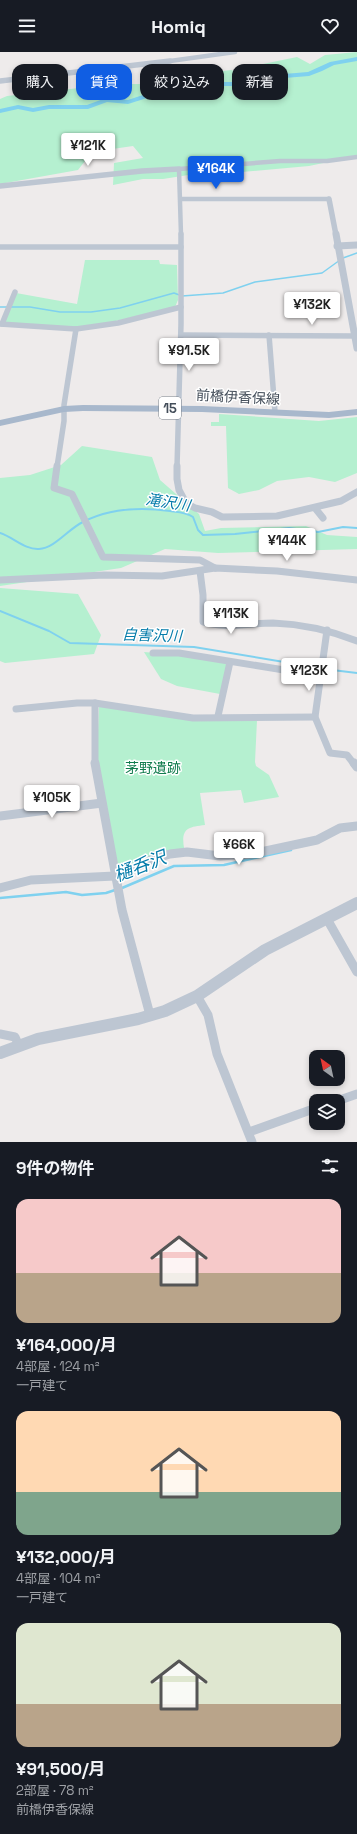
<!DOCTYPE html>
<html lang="ja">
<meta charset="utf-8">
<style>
:root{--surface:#171b24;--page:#20242c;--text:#f1f3f6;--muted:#9ea1a6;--accent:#105ee3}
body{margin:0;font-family:"Space Grotesk","Noto Sans JP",sans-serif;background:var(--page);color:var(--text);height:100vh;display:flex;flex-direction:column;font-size:15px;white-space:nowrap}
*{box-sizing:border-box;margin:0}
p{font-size:13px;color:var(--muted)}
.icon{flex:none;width:22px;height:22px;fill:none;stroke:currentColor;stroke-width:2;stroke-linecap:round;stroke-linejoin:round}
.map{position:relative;height:1090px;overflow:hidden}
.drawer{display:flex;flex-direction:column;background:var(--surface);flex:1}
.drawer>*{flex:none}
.hud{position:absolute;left:12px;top:12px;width:333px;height:36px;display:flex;gap:8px}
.needle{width:26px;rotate:327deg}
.buttons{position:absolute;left:309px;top:998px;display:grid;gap:8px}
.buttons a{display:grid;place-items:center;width:36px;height:36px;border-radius:8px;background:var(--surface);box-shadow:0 2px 6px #0003;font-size:20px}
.price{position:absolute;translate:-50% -34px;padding:0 9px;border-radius:4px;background:#fff;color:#222;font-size:13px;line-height:26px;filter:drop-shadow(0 1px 2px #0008)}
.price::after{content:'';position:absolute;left:50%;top:24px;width:12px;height:9px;margin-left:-6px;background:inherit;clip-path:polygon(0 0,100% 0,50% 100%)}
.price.active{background:var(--accent);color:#fff}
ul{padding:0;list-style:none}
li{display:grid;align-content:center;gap:8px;height:212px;padding:0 16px}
li span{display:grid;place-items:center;height:124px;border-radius:12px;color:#555}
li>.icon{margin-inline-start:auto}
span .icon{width:72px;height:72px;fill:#fffc;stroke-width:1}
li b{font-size:17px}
h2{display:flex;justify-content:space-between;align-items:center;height:48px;padding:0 16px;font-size:17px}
.pill{padding:0 14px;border-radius:12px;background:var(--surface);box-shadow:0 2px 6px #0003;font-size:14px;line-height:36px}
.pill.active{background:var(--accent);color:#fff}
header{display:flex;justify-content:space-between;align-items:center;height:52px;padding:0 16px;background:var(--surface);font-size:18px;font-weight:800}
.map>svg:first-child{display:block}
.green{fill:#b5f0d0}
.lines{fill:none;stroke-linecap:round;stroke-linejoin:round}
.stream-far2{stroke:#7fd1ef;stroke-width:1.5}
.stream-far1{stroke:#7fd1ef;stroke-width:2}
.stream{stroke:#7fd1ef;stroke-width:2.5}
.river{fill:#7fd1ef;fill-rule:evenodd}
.minor-far3{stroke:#bdc6d2;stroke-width:4.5}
.minor-far2{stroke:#bdc6d2;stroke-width:5.5}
.minor-far1{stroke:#bdc6d2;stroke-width:7}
.minor{stroke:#bdc6d2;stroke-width:9}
.tertiary-far2{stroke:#bdc6d2;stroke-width:5.5}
.tertiary-far1{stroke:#bdc6d2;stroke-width:7}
.tertiary{stroke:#bdc6d2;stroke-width:12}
.primary{fill:#a8b8cc;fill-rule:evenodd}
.labels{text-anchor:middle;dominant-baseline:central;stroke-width:3;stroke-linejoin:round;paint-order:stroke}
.shield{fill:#fff;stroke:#7b828b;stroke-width:1}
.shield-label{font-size:13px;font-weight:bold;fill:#434d59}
.street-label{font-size:14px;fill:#434d59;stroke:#fff}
.park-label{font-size:14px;fill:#117c4e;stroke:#fff}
.water-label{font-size:15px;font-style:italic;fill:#057caa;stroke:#fff}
.near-water-label{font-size:18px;font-style:italic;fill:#057caa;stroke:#fff}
</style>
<header><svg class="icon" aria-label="menu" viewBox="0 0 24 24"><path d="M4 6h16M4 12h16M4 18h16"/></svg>Homiq<svg class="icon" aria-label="heart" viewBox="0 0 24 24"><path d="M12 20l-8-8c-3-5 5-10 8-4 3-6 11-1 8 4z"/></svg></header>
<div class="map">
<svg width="357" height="1090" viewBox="0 0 357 1090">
<rect width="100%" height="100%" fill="#eeebeb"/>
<!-- green -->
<g class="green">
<polygon points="357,0 357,104 309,114 219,122 201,121 163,127 143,127 113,133 114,111 143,106 133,94 92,100 78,118 0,132 0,47 7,44 88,35 97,33 107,35 127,32 140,32 160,29 185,21 215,17 223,19 231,18 247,23 269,16 263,12 297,5 310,12 325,3"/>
<polygon points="85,208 159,208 160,212 177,213 178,248 175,255 103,272 76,276 4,271 16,241 77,252"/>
<polygon points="219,362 319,369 357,365 357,421 335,430 309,425 277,429 259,438 239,442 228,436 226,374 211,374 211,370 219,370"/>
<polygon points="82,394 152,405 160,428 199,462 205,479 221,476 306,474 327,483 357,485 357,497 218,501 165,497 121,516 0,534 0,426 30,423 61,413"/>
<polygon points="0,536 78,542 101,583 94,602 5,611 0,609"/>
<polygon points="144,600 179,603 226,611 227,613 220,642 177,634 161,627"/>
<path d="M99,654L190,667L257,668L255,710L256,714L269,723L279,745L244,751L241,738L200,741L205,773C187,775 181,777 184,796L120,818L116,817L97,706Z"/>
</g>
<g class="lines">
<!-- stream-far2 -->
<g class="stream-far2">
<polyline points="343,206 357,201"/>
<polyline points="0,255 30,255 60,260 91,260 120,256 174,241 182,244 223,241 255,230 322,221 340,208"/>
</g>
<!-- stream-far1 -->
<g class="stream-far1">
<path d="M0,481C13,485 25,498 39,497C55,496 68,477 83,470C110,456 140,455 170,459C178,460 186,460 193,465L198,478L203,483L235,482L289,476L318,480L343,475L357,476"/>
<polyline points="0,559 49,579 70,591 194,595 320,616"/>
<polyline points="324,617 357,621"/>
</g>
<!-- stream -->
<g class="stream">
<polyline points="122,836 174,814 224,813 291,798"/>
<polyline points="0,846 66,840 82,843 106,841 115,838"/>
</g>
<!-- river -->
<polygon class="river" points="357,5 357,9 334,13 322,19 309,24 260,28 237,34 207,34 178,43 147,46 128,52 107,50 88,57 49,57 33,60 18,57 0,61 0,57 18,53 33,56 49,53 87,53 106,46 128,48 146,42 177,39 207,30 237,30 260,24 308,20 330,10"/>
<!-- minor-far3 -->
<g class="minor-far3">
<polyline points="170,9 235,0"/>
<polyline points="181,147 329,147"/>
<polyline points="181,183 179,117 280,109 327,109 357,105"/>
</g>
<!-- minor-far2 -->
<g class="minor-far2">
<polyline points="0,195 181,195"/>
<polyline points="0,272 76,277 118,271 181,255"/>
<polyline points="2,272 15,240"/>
<polyline points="181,283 357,284"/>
<polyline points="269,283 275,360"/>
<polyline points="57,415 64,369 64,353 76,277"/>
<polyline points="177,415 181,272 181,182"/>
</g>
<!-- minor-far1 -->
<g class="minor-far1">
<polyline points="57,414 54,436 72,442 103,505 200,508 215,516"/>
<polyline points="177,414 177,427 179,438 186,451 195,456 212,460 222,465 277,464 341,449 357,440"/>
<polyline points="315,456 323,466"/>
<path d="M200,519L203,543V570C225,577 250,571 273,571C303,572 329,578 357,589"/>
<polyline points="0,528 104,523 162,524 215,516 277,519 357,528"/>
<polyline points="327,578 315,665 330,701 347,703 354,712"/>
<polyline points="153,601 179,601 321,624"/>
<polyline points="95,651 95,712"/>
<polyline points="16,657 77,651 95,651 193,666 315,665"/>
<polyline points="218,664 230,610"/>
</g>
<!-- minor -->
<g class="minor">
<polyline points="95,711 122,858 150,963"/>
<polyline points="354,711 357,715"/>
<polyline points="0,764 102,751"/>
<polyline points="0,836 31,828 115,824 153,807 170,802 187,800 220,804 251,802 317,788 340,776 357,774"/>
<polyline points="327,867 357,920"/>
<polyline points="197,944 208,963 217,1002 252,1090"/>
<polyline points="0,982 15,985 19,994"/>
<polyline points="337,1049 357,1042"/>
<polyline points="249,1080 316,1056"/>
</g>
<!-- tertiary-far2 -->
<g class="tertiary-far2">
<polyline points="0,29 170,9"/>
<polyline points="0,134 142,119 179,117"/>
<polyline points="329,147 336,183"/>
</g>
<!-- tertiary-far1 -->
<g class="tertiary-far1">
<polyline points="336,182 357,296"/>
<polyline points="337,194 357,193"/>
</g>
<!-- tertiary -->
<polyline class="tertiary" points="0,1001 38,987 138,967 165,959 197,944 265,898 357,851"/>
<!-- primary -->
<polygon class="primary" points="83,353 202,354 329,360 357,357 357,363 329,366 202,360 83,359 64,360 0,374 0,368 64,354"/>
</g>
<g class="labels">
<!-- shield labels -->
<rect class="shield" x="159" y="345" width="22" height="22" rx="3"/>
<g class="shield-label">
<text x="170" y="356">15</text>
</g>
<!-- street labels -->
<g class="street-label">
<text transform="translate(238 345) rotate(3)">前橋伊香保線</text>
</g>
<!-- park labels -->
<g class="park-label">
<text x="153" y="716">茅野遺跡</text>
</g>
<!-- water labels -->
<g class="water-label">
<text transform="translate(168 450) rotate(9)">滝沢川</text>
<text transform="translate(152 583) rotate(2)">自害沢川</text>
</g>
<!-- near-water labels -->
<g class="near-water-label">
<text transform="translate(140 814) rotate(-21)">樋呑沢</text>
</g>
</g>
</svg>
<div class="buttons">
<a><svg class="needle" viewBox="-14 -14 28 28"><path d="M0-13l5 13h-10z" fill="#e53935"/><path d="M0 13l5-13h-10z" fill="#9ea1a6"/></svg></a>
<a><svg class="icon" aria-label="layers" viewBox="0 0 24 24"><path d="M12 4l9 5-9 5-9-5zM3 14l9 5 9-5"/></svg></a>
</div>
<b class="price" style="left:88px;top:115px">¥121K</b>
<b class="price active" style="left:216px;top:138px">¥164K</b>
<b class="price" style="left:312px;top:274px">¥132K</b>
<b class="price" style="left:189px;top:320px">¥91.5K</b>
<b class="price" style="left:287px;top:510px">¥144K</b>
<b class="price" style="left:231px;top:583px">¥113K</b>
<b class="price" style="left:309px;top:640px">¥123K</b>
<b class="price" style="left:52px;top:767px">¥105K</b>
<b class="price" style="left:239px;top:814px">¥66K</b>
<div class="hud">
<a class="pill">購入</a>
<a class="pill active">賃貸</a>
<a class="pill">絞り込み</a>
<a class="pill">新着</a>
</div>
</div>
<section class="drawer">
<h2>9件の物件<svg class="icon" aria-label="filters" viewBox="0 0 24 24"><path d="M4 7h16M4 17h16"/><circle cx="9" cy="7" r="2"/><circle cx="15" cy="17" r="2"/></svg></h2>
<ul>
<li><span style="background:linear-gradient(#f6c9c9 60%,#b9a48a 0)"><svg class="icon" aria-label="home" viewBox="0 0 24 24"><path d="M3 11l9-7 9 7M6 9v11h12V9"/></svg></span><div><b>¥164,000/月</b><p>4部屋 · 124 m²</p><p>一戸建て</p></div></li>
<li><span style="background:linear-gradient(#ffd9b3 65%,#7fa58c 0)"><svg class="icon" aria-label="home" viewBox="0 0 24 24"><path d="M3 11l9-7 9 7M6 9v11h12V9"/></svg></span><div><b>¥132,000/月</b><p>4部屋 · 104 m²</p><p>一戸建て</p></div></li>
<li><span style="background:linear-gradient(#dfe7d0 65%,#b9a48a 0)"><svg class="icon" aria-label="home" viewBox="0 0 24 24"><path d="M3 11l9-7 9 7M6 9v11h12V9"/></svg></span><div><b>¥91,500/月</b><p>2部屋 · 78 m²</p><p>前橋伊香保線</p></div></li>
</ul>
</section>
